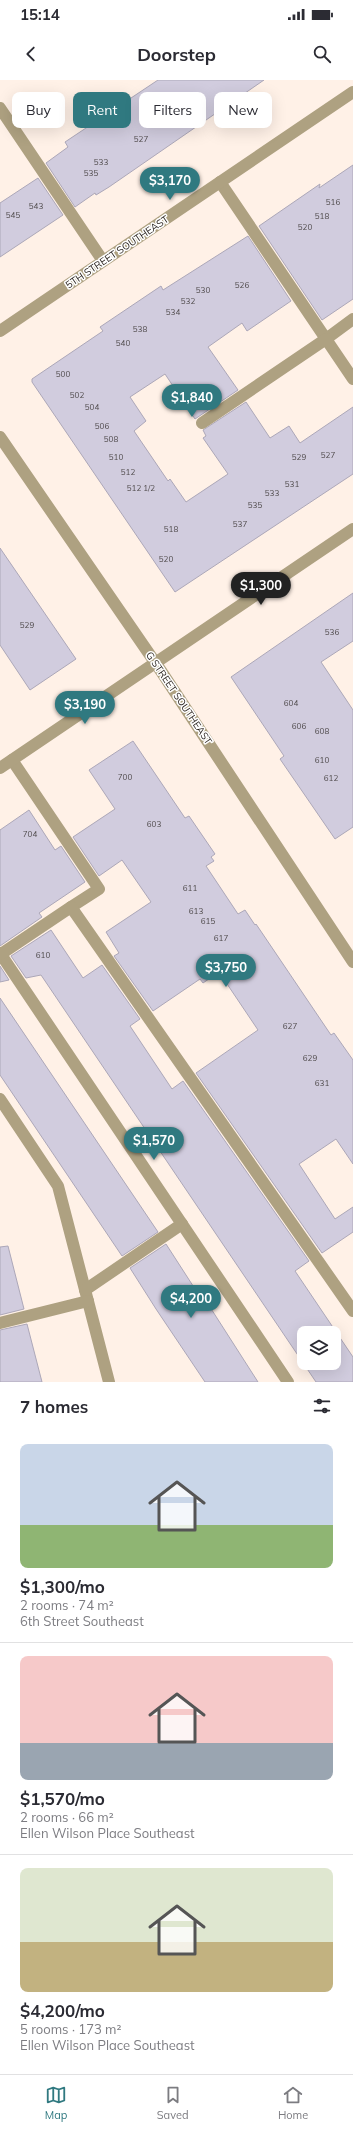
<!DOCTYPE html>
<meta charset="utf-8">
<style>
:root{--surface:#fff;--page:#f7f7f7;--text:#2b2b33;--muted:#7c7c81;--line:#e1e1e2;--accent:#307980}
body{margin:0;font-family:Mulish,sans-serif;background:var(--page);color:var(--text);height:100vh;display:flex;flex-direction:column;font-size:15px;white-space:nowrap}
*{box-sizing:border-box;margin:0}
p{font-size:13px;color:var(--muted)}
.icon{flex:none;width:22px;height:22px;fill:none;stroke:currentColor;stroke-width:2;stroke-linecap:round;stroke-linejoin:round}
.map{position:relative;height:1302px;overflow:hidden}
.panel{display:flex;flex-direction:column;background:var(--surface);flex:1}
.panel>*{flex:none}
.hud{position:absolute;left:12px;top:12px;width:329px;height:36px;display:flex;gap:8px}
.tools{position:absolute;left:297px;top:1246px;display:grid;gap:8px}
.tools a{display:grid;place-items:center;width:44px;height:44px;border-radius:8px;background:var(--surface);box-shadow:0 4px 16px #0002;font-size:20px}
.price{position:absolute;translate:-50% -34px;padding:0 9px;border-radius:14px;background:var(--accent);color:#fff;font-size:13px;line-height:26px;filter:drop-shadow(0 1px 2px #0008)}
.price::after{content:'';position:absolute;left:50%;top:24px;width:12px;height:9px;margin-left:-6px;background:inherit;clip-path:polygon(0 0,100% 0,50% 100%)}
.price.current{background:#222;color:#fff}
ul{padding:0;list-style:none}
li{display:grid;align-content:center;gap:8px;height:212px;padding:0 20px}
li+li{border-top:1px solid var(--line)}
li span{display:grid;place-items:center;height:124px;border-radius:8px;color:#555}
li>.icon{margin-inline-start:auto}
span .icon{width:72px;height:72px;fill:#fffc;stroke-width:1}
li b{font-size:17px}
h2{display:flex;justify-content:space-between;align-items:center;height:48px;padding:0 20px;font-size:17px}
.chip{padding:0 14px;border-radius:8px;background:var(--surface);box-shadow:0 4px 16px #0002;font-size:14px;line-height:36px}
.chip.current{background:var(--accent);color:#fff}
.status{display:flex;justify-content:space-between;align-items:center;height:28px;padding:0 20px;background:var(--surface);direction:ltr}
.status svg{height:11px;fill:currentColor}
header{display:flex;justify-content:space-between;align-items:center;height:52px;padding:0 20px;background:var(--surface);font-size:18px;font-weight:700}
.menu{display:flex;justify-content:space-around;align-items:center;height:56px;border-top:1px solid var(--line);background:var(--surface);font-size:11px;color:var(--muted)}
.menu a{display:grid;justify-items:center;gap:2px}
.menu .current{color:var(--accent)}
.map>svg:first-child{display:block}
.building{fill:#d1ccde;stroke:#aca7b8;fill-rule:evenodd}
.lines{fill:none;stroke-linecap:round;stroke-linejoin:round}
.minor{stroke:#aea181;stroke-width:12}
.labels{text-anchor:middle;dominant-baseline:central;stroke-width:3;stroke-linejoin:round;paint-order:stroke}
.number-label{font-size:8px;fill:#4f4a4b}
.street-label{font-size:10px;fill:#241e1a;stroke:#fff}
</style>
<div class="status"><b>15:14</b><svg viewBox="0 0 49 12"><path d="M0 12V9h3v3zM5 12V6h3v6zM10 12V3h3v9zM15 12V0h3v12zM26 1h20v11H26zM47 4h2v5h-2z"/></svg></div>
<header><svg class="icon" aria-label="back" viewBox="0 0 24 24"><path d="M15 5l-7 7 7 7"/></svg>Doorstep<svg class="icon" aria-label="search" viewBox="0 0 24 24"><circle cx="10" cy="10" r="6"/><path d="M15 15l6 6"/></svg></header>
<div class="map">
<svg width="353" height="1302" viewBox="0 0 353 1302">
<rect width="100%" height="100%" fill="#fff1e7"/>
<!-- building -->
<g class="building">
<polygon points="158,0 264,0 109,107 96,115 95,113 75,127 46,83 68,67 65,62"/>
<polygon points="353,85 353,219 322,240 259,146 320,104 319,108"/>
<polygon points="38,98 63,135 0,177 0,123"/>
<polygon points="248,156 291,221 247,251 242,243 208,267 238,310 195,339 165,294 130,317 146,341 134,351 168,401 170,399 186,422 228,394 203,358 206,356 203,350 246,322 270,358 289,346 300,363 353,327 353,394 175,512 32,302 32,299 103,251 100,247 161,206 163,210"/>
<polygon points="0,468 76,579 30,610 0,565"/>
<polygon points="353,513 353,561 321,582 353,630 353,747 335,759 280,679 284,676 231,597"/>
<polygon points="133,661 185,738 189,736 215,774 211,777 214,781 206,786 238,834 245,830 255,845 256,844 331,955 334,953 353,980 353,1084 336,1059 299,1084 335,1139 353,1127 353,1152 322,1173 196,993 258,950 219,892 203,903 200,899 153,931 114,876 119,873 106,852 151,822 122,780 99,796 73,757 115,729 89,690"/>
<polygon points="29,730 55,770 61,766 85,802 39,833 42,837 0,866 0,750"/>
<path d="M51,850L83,898L102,885L140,939L130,946L172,1009L183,1001L309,1181L295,1191L353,1277V1302H316L41,895L26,898L11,876ZM304,1253H334V1283H304Z"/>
<polygon points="0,886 9,900 0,902"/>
<polygon points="0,918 158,1152 122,1176 0,995"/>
<polygon points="166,1164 206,1226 208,1224 258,1302 205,1302 156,1229 130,1188"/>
<polygon points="8,1166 24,1229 0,1235 0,1167"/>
<polygon points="27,1244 42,1302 0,1302 0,1250"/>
</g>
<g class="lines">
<!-- minor -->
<g class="minor">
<polyline points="0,28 103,181"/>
<polyline points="220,102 326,259 353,239"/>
<polyline points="0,251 353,12"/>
<polyline points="202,343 326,259 353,299"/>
<polyline points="0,357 161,591 353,882"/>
<polyline points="12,680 99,809 71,827"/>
<polyline points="0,688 353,449"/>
<polyline points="0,873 288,1302"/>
<polyline points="1,874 71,827 353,1231"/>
<polyline points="0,1019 58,1106 109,1302"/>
<polyline points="85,1210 182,1144"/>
<polyline points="0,1243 88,1221"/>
</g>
</g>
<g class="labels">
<!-- number labels -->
<g class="number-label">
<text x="141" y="59">527</text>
<text x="101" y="82">533</text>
<text x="91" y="93">535</text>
<text x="333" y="122">516</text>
<text x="36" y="126">543</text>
<text x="13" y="135">545</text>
<text x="322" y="136">518</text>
<text x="305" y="147">520</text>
<text x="242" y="205">526</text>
<text x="203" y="210">530</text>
<text x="188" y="221">532</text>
<text x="173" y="232">534</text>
<text x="140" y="249">538</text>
<text x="123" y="263">540</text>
<text x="63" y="294">500</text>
<text x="77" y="315">502</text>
<text x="92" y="327">504</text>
<text x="102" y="346">506</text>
<text x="111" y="359">508</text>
<text x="328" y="375">527</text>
<text x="116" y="377">510</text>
<text x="299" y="377">529</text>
<text x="128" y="392">512</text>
<text x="292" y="404">531</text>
<text x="141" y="408">512 1/2</text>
<text x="272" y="413">533</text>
<text x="255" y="425">535</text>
<text x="240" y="444">537</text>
<text x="171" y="449">518</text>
<text x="166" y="479">520</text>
<text x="27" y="545">529</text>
<text x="332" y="552">536</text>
<text x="291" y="623">604</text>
<text x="299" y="646">606</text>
<text x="322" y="651">608</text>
<text x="322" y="680">610</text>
<text x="125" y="697">700</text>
<text x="331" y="698">612</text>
<text x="154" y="744">603</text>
<text x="30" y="754">704</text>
<text x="190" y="808">611</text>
<text x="196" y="831">613</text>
<text x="208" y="841">615</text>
<text x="221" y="858">617</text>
<text x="43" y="875">610</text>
<text x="290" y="946">627</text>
<text x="310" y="978">629</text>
<text x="322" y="1003">631</text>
</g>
<!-- street labels -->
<g class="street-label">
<text transform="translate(117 172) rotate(-34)">5TH STREET SOUTHEAST</text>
<text transform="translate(179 618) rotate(56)">G STREET SOUTHEAST</text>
</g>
</g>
</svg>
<div class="tools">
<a><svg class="icon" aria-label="layers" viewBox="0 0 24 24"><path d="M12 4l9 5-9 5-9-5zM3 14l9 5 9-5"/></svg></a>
</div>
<b class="price" style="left:170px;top:121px">$3,170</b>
<b class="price" style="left:192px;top:338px">$1,840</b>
<b class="price current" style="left:261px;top:526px">$1,300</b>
<b class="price" style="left:85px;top:645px">$3,190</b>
<b class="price" style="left:226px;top:908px">$3,750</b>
<b class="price" style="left:154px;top:1081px">$1,570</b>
<b class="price" style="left:191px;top:1239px">$4,200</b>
<div class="hud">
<a class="chip">Buy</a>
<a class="chip current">Rent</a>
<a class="chip">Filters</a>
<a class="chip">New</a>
</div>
</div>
<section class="panel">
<h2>7 homes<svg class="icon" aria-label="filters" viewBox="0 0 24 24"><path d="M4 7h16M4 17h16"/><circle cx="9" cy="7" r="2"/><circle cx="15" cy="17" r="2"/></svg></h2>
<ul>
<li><span style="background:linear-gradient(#c9d6e8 65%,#8fb573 0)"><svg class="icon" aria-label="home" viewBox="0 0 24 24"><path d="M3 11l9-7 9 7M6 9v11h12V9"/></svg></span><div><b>$1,300/mo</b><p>2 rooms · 74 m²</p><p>6th Street Southeast</p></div></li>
<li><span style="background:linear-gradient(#f6c9c9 70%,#9aa5b1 0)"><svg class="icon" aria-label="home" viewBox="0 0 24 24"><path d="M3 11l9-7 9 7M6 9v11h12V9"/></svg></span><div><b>$1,570/mo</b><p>2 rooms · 66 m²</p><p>Ellen Wilson Place Southeast</p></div></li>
<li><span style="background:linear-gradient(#dfe7d0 60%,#c2b280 0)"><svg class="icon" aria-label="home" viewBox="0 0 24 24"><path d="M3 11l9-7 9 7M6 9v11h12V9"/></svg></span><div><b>$4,200/mo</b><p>5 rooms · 173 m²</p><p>Ellen Wilson Place Southeast</p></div></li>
</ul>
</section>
<nav class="menu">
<a class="current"><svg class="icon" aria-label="map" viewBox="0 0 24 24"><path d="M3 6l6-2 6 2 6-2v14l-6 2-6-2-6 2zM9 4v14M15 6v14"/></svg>Map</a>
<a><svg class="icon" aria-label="saved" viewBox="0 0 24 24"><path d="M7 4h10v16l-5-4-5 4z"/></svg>Saved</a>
<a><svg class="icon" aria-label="home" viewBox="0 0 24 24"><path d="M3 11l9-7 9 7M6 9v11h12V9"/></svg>Home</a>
</nav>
